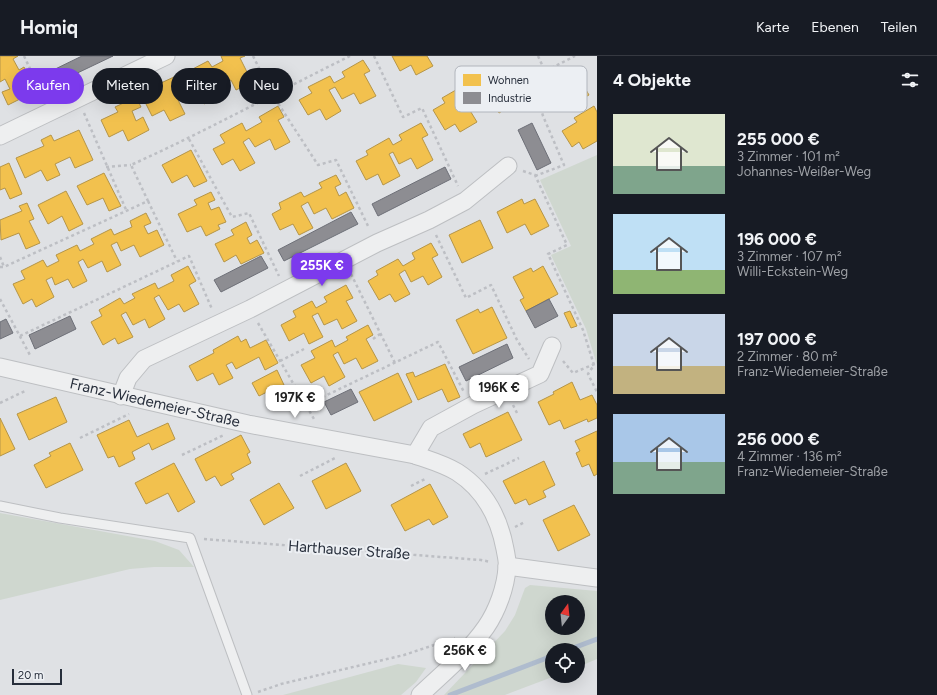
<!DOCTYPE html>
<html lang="de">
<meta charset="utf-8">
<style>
:root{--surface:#171b24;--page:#242831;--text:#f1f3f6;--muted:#9ea1a6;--line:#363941;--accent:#7c3aed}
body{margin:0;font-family:Figtree,sans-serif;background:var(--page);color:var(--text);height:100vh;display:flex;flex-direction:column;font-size:15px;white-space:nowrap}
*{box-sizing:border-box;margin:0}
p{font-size:13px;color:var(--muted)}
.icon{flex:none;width:22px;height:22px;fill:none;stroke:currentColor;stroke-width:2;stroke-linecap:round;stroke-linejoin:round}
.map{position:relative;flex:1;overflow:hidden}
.drawer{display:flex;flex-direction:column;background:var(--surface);width:340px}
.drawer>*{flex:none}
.banner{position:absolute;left:12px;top:12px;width:380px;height:36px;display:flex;gap:8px}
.needle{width:26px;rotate:15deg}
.buttons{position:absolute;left:545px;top:539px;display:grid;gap:8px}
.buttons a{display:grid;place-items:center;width:40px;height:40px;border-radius:50%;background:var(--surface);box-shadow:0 4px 16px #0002;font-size:20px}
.scale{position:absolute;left:12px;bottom:10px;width:50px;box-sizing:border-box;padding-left:4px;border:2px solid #272e3b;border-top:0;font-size:11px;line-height:14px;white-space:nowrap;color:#272e3b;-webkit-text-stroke:3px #eceff3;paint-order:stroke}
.price{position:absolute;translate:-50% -34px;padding:0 9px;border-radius:8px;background:#fff;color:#222;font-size:13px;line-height:26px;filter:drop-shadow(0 1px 2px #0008)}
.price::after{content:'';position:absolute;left:50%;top:24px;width:12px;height:9px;margin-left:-6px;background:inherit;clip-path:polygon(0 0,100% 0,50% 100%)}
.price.on{background:var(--accent);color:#fff}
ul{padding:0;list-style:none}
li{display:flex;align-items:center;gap:12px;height:100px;padding:0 16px}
li span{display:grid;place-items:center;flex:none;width:112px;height:80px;border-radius:0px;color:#555}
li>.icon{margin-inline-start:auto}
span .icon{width:48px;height:48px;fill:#fffc;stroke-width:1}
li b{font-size:17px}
h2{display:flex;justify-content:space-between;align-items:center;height:48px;padding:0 16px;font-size:17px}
.pill{padding:0 14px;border-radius:18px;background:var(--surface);box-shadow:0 4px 16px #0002;font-size:14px;line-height:36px}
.pill.on{background:var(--accent);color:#fff}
header{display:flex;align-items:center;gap:24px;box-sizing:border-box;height:56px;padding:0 20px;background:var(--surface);border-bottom:1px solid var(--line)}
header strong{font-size:19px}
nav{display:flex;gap:22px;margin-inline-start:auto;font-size:14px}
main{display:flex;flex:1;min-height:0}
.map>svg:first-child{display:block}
.green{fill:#cfd7cf;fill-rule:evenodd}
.homes{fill:#f2c14e;stroke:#b59548}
.industry{fill:#8d8d92;stroke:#6e7078}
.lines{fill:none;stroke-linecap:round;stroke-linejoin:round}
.stream{stroke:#afbcce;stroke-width:5}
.service-casing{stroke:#bdbfc2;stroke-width:11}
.minor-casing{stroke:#bdbfc2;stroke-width:19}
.path{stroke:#bdbfc4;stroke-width:2.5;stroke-dasharray:3 3;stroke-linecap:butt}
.service{stroke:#eeeff0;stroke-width:9}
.minor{stroke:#eeeff0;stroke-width:17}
.labels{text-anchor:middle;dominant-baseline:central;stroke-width:4;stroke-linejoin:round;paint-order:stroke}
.street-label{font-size:15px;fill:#272e3b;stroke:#eceff3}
.key{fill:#eceff3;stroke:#b1b5bc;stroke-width:1}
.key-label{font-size:11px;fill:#272e3b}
</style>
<header>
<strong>Homiq</strong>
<nav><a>Karte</a><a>Ebenen</a><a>Teilen</a></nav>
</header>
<main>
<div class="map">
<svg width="597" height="639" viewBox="0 0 597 639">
<rect width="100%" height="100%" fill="#dfe1e4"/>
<!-- green -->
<g class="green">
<polygon points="597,99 597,309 586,273 551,199 571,190 540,124"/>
<polygon points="0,457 155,485 179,494 194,511 154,511 130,513 0,544"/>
<path d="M530,529L597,535V603L578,611V594H552V620H555L505,639H444L505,575L515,559L525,532ZM552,546H578V572H552Z"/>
<polygon points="398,608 426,612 416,626 401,639 283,639"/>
</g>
<!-- homes -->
<g class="homes">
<polygon points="0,0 18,0 13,3 19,14 24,11 30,22 24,25 30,38 8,49 2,36 10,33 5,23 0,26"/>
<polygon points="221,0 245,0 240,2 252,26 236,34 231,24 220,29 213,17 207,20 217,41 204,48 197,36 185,42 180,33 174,36 185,58 170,65 164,54 152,60 144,44 153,39 150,32 174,21 177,27 187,22 185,17 208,5 212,11 223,5"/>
<polygon points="392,0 427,0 433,10 416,19 411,9 400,15"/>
<polygon points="363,4 370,15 364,18 376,40 360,48 354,37 342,43 335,31 329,34 341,55 326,64 320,53 308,59 299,44 312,37 308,31 330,20 334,27 345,21 342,16"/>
<polygon points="573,11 589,39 567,51 561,41 552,46 542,28"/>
<polygon points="501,13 519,45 499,57 493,47 481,53 475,43 466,48 477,66 460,76 455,68 445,74 433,54 445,47 442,42 468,27 473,37 489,28 486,22"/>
<polygon points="136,41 141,51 132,55 136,65 143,61 149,74 128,85 123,74 109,81 101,64 118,56 115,51"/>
<polygon points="278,50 284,61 278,64 290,86 275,94 270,83 255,91 249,82 243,86 255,107 240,115 233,103 222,109 213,93 225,87 220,79 242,67 246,75 262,66 259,61"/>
<polygon points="594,50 597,56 597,85 583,93 579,86 572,91 562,75 577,66 574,62"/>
<polygon points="421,67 428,79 422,82 433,104 417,113 411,102 399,108 393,96 389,98 400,120 383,129 378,118 366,124 356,105 368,99 366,95 389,82 393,89 402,84 399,79"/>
<polygon points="79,74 93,104 75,112 70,101 55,108 60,119 47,125 41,114 25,122 16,102 44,90 41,84 51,79 54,85"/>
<polygon points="191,94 207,125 194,131 187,119 172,127 162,109"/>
<polygon points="9,107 22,138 10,143 5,132 0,134 0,111"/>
<polygon points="104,117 121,150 109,155 103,142 87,149 77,130"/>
<polygon points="336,119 341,128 335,131 339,140 346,136 354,152 332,163 326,152 314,158 308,146 301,150 313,172 299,179 293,168 280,174 272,158 281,153 279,147 301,136 304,141 322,132 319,127"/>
<polygon points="66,135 83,168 69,175 62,160 48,168 38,149"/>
<polygon points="211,136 215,144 208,147 211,154 219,151 226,166 218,169 220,173 206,180 201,170 187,176 178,158 197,149 194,144"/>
<polygon points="522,143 524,148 535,143 549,170 531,179 525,168 507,177 497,156"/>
<polygon points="27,147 34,163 29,165 40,187 26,193 19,177 1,184 0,164 22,155 19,150"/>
<polygon points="146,157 151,167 144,170 148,178 157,174 164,189 140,201 134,189 121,195 117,186 111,189 121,209 107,216 102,205 88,212 83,203 78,206 87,225 73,232 68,223 55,229 52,221 46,224 54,241 36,251 32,243 23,248 13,228 25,223 21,215 43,204 47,211 59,205 56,199 77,189 80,195 94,188 91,183 111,173 114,179 132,171 130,165"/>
<polygon points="480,164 493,192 462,207 449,179"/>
<polygon points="246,166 252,179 247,182 250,188 257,184 264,197 241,208 236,199 224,206 215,188 234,179 231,174"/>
<polygon points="431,187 438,199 432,202 442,221 428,229 423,220 411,226 405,214 399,218 410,238 395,246 390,238 379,244 368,225 378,219 376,215 398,203 403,210 415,203 412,197"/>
<polygon points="188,210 196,225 189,229 199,248 184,256 179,248 168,254 159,239 154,242 165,263 149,272 145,263 133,269 126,256 121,259 133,281 118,288 115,282 103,289 91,266 102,260 99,254 120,242 124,248 135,242 132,238 155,227 158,233 174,225 171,219"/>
<polygon points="543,210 558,238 526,255 520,244 524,242 513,221 531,212 533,216"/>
<polygon points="346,229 353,242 346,245 357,265 342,273 337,263 324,269 318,257 312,260 323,281 309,288 304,277 289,285 281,269 296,261 293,255 312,245 316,252 327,246 324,241"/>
<polygon points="492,251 507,282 473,298 456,264 478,253 480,257"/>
<polygon points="570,255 577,270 571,272 564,257"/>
<polygon points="368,269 373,279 366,283 378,305 362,313 356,302 344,308 338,296 333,299 345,321 329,330 324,320 311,327 301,309 315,302 311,295 332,284 335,291 348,284 346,281"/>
<polygon points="238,280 241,286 246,283 250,292 266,284 278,307 265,314 259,301 236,313 232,306 226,309 233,322 219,329 213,317 197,325 189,310 214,297 213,294"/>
<polygon points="445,308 460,341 448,346 442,333 418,344 406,318 413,316 415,321"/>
<polygon points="277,314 291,344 281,348 277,340 270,343 267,336 259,340 252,327"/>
<polygon points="398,317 412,346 374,365 359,336"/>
<polygon points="572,326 580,344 592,339 597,349 597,362 588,366 587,363 564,373 560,364 549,369 538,346 554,338 553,336"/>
<polygon points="56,341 67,366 29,384 17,358"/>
<polygon points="508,356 522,384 486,401 480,387 470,392 463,378"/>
<polygon points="0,362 15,393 0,400"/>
<polygon points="129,364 137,381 168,367 175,383 152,394 149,387 132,396 135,403 119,411 114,400 108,402 97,379"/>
<polygon points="597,375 597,418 594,420 589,408 582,411 576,397 580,395 575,385"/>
<polygon points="241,379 250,396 247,398 251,407 231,418 234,423 221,430 215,420 206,425 195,403"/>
<polygon points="70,387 83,414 46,432 34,409 51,400 49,397"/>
<polygon points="544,405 555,429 543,435 546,441 529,449 526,443 515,448 503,425"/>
<polygon points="174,407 195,446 178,456 168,437 146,448 135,427"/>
<polygon points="346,407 361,435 326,453 312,425"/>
<polygon points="279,427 294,452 264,469 250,444"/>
<polygon points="430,428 448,461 433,469 429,463 405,475 391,449"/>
<polygon points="574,449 590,479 558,495 543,464"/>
</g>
<!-- industry -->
<g class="industry">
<polygon points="82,0 113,0 48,31 43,19"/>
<polygon points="532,67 551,107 537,114 518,74"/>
<polygon points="445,111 451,123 378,160 372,148"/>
<polygon points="351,156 358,168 284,205 278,194"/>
<polygon points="261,200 268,212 221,236 214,224"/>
<polygon points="549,243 558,260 535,272 526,255"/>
<polygon points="70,260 76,273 35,293 29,279"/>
<polygon points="6,263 13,277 0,283 0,266"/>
<polygon points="507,288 513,302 466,325 459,311"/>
<polygon points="351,333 358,346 331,359 324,346"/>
</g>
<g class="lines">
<!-- stream -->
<g class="stream">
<polyline points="568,594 597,583"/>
<polyline points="450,639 552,600"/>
</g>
<!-- service casing -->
<g class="service-casing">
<polyline id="service" points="0,450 60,462 190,482 247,639"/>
</g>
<!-- minor casing -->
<g class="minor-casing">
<g id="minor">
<polyline points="0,80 166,0"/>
<path id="s1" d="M0,311L248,368L415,399C429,404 444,408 457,416C485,434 499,461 505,493C506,499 508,506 507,511C506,531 497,555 486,571C468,597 442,618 420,639"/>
<polyline points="121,340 128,322 144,303 250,253 377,187 429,164 465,145 508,110"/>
<polyline points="415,399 431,372 473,349 540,318 552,290"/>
<polyline points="507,510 597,522"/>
</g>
</g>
<!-- path -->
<g class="path">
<polyline points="24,0 44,42"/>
<polyline points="253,0 272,38 318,109 336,104 369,172"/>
<polyline points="374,0 403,61 422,52 458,130"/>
<polyline points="538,0 545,15"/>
<polyline points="84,57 127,156"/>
<polyline points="189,83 232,161 249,157 279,220"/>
<polyline points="106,111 131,109"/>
<polyline points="523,115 535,119 567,189 548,198 583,274 594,309 588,318 597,336"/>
<polyline points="535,120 564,109 543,60 536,36 528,24 575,0"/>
<polyline points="148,145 177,205"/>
<polyline points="436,179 466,242 491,229 517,284 529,303"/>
<polyline points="0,201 4,211"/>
<path d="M0,211H4L148,145L131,109C206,75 277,36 350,0"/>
<polyline points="351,218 395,307"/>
<polyline points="0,243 31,301"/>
<polyline points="258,267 314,363"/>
<polyline points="20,280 189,200 212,253"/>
<polyline points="373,283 380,278"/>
<polyline points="280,305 304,293"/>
<polyline points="563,305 573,317 597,307"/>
<polyline points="0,347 27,334"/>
<polyline points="306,349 438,286 464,336"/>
<polyline points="513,349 517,357"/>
<polyline points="80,382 129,358"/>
<polyline points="182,399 224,379"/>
<polyline points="485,418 519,402"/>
<polyline points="300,420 335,402"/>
<polyline points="411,430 427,422"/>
<polyline points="515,471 525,466"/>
<polyline points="204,483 481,504 491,506"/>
<polyline points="258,636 281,628 404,599 455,582"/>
</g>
<!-- service -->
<use href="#service" class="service"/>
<!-- minor -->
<use href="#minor" class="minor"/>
</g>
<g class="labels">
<!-- street labels -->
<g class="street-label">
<text stroke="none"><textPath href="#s1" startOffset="159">Franz-Wiedemeier-Straße</textPath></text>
<text transform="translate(349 494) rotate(4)">Harthauser Straße</text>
</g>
</g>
<!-- legend -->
<rect x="455" y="10" width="132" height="46" rx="6" class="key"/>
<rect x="463" y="18" width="18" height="12" fill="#f2c14e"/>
<rect x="463" y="36" width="18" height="12" fill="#8d8d92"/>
<g class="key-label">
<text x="488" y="28">Wohnen</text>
<text x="488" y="46">Industrie</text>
</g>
</svg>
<div class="buttons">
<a><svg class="needle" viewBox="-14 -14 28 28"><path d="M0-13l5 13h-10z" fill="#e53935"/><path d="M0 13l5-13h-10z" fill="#9ea1a6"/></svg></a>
<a><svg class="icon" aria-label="locate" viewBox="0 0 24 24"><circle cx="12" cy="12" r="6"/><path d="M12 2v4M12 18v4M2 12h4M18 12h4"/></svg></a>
</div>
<div class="scale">20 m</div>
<b class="price on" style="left:322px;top:231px">255K €</b>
<b class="price" style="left:499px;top:353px">196K €</b>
<b class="price" style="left:295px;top:363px">197K €</b>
<b class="price" style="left:465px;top:616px">256K €</b>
<div class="banner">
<a class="pill on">Kaufen</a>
<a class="pill">Mieten</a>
<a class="pill">Filter</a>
<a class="pill">Neu</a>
</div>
</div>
<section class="drawer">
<h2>4 Objekte<svg class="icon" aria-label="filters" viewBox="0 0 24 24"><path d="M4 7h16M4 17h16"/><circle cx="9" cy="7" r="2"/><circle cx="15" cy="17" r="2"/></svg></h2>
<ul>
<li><span style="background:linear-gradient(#dfe7d0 65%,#7fa58c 0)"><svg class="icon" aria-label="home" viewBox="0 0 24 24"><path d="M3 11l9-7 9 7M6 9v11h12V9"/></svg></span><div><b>255 000 €</b><p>3 Zimmer · 101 m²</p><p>Johannes-Weißer-Weg</p></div></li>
<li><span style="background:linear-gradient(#bfe0f5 70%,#8fb573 0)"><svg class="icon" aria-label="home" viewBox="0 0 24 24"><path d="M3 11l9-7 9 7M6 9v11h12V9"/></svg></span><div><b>196 000 €</b><p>3 Zimmer · 107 m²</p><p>Willi-Eckstein-Weg</p></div></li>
<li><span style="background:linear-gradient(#c9d6e8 65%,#c2b280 0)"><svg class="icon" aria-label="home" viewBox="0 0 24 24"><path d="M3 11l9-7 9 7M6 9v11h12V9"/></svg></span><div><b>197 000 €</b><p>2 Zimmer · 80 m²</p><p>Franz-Wiedemeier-Straße</p></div></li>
<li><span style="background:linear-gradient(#a9c7e8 60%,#7fa58c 0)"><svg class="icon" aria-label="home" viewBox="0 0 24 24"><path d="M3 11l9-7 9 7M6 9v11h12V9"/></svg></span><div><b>256 000 €</b><p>4 Zimmer · 136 m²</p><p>Franz-Wiedemeier-Straße</p></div></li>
</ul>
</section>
</main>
